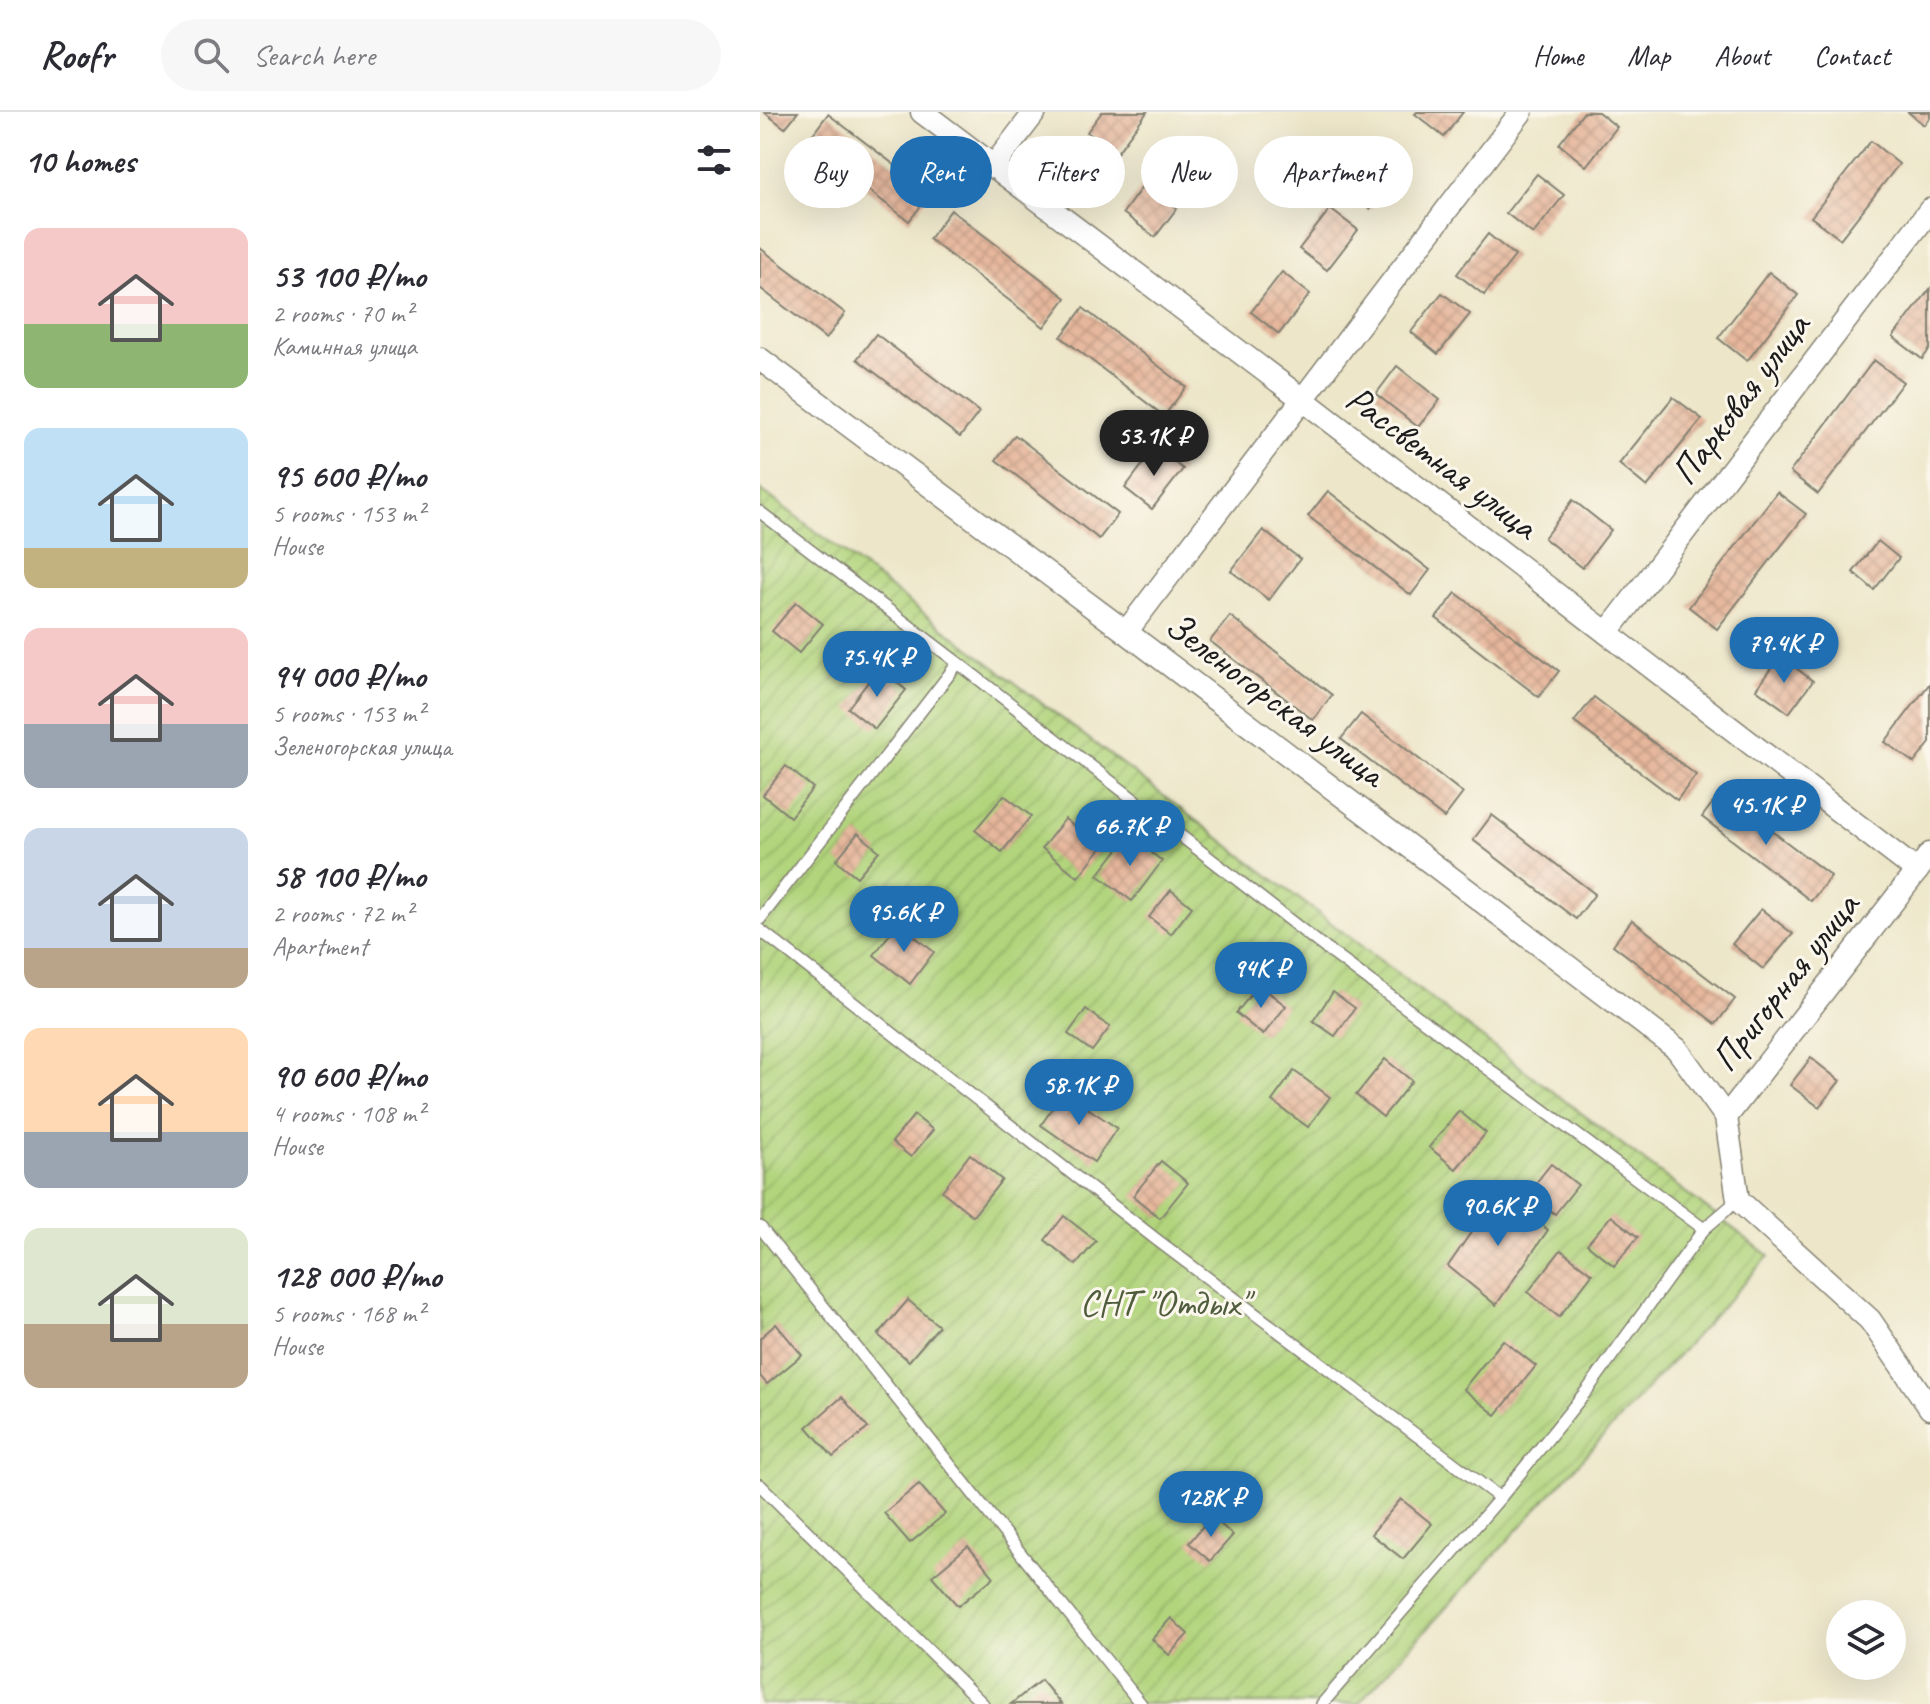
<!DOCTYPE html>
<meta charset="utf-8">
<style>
:root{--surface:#fff;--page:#f7f7f7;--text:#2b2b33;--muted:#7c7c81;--line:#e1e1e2;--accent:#1f6fb2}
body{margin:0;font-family:Caveat,sans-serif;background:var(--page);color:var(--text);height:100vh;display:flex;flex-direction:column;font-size:30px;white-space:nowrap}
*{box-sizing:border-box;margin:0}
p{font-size:26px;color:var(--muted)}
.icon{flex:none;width:44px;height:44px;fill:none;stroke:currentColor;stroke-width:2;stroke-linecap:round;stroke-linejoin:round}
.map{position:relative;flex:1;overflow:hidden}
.panel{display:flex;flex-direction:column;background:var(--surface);width:760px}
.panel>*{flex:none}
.banner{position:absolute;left:24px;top:24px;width:760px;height:72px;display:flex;gap:16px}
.controls{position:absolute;left:1066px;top:1488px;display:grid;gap:16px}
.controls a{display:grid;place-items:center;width:80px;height:80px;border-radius:50%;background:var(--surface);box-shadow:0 8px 32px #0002;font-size:40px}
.price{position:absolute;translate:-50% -68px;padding:0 18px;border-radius:28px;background:var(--accent);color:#fff;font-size:26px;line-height:52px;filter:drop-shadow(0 2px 4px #0008)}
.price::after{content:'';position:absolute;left:50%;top:48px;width:24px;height:18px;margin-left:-12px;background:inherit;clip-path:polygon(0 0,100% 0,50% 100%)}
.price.current{background:#222;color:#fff}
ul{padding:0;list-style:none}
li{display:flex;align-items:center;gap:24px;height:200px;padding:0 24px}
li span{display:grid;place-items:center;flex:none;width:224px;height:160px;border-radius:16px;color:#555}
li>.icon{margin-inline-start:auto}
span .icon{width:96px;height:96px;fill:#fffc;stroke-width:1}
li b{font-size:34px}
h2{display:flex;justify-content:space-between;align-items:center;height:96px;padding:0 24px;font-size:34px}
.chip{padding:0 28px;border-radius:36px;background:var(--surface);box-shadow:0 8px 32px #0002;font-size:28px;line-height:72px}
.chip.current{background:var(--accent);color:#fff}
header{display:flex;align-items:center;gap:48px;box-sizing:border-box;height:112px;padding:0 40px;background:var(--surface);border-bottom:2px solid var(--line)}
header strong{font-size:38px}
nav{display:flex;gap:44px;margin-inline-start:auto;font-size:28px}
.search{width:560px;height:72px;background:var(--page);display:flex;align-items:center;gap:20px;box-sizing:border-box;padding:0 28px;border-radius:44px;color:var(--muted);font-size:30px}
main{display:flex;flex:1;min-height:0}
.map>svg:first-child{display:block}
.garden{fill:url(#garden-furrows);stroke:#66784c;stroke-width:2}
.building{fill:url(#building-cross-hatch)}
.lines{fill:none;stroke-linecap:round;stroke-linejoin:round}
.lane-casing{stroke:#848172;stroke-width:14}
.street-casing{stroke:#848172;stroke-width:25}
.lane{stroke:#fff;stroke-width:11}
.street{stroke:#fff;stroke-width:22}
.labels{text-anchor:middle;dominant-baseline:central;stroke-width:6;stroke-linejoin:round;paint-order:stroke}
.street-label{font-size:38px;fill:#1c1c1c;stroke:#fbf7ec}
.park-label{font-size:38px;fill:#505c3e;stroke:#fbf7ec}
</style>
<header>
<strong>Roofr</strong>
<div class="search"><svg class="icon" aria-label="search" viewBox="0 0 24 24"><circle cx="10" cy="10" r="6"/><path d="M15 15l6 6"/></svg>Search here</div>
<nav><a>Home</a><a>Map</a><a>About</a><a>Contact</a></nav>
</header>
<main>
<section class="panel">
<h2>10 homes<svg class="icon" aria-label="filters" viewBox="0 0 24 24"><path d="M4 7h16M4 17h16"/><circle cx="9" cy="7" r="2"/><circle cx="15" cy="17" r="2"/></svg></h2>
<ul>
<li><span style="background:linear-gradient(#f6c9c9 60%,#8fb573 0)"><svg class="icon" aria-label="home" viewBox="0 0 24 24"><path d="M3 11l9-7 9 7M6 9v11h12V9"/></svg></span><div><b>53 100 ₽/mo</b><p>2 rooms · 70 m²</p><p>Каминная улица</p></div></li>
<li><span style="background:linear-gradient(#bfe0f5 75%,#c2b280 0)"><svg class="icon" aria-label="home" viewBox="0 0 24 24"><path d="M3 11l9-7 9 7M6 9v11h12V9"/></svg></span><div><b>95 600 ₽/mo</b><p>5 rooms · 153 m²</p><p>House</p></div></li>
<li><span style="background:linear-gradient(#f6c9c9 60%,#9aa5b1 0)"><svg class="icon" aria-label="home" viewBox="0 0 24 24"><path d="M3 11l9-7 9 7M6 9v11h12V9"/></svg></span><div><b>94 000 ₽/mo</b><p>5 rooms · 153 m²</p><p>Зеленогорская улица</p></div></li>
<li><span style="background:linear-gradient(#c9d6e8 75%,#b9a48a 0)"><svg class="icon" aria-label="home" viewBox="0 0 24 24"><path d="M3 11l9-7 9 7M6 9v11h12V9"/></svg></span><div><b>58 100 ₽/mo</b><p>2 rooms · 72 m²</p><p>Apartment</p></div></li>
<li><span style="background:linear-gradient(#ffd9b3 65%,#9aa5b1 0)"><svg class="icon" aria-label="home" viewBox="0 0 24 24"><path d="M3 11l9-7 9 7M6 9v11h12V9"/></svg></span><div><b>90 600 ₽/mo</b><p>4 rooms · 108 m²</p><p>House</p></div></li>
<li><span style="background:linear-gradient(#dfe7d0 60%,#b9a48a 0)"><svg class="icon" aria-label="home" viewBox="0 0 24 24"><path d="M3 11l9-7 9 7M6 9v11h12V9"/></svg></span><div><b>128 000 ₽/mo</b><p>5 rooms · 168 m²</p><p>House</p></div></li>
</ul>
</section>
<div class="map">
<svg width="1170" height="1592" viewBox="0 0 1170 1592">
<defs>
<pattern id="garden-furrows" width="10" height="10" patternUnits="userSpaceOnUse" patternTransform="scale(2)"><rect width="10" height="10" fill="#b1d47c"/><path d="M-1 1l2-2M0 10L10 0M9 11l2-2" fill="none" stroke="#98b56b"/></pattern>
<pattern id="building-cross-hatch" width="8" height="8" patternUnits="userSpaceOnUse" patternTransform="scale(2)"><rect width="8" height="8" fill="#e6b79c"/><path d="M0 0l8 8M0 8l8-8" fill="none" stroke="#c59d86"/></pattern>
</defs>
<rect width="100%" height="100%" fill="#fbf7ec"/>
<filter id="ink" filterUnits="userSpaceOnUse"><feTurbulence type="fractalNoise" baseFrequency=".0125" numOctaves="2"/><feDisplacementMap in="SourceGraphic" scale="16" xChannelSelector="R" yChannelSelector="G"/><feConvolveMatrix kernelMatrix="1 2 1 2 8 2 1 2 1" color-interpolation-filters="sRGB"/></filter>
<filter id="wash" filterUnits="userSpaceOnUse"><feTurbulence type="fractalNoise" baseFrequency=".006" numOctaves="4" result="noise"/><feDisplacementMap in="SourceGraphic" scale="32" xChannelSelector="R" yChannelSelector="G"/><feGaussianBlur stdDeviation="1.8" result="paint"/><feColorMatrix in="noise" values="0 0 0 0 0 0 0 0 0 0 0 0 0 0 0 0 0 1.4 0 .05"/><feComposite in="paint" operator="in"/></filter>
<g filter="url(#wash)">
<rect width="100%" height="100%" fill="#ede6c9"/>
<!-- garden -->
<polygon class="garden" points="0,377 1009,1144 598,1592 0,1592"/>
<g id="blocks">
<!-- building -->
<g class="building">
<polygon points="4,0 38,0 25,16"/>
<polygon points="342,0 387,0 356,42 327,20"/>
<polygon points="657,0 703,0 684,25 655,2"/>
<polygon points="824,0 838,0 857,15 826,54 799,32"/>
<polygon points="1148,0 1170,0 1170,5 1164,13"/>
<polygon points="68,2 171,81 149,109 46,31"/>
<polygon points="1111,29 1139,52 1080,127 1051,105"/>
<polygon points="614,36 641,57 610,97 583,75"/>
<polygon points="777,62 804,83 773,122 746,101"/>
<polygon points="384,72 417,96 395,125 363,101"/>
<polygon points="570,97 598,118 567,158 539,137"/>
<polygon points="191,98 306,186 284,215 169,127"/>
<polygon points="728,122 755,144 724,183 697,162"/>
<polygon points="0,136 85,201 66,227 0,176"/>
<polygon points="522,160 550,182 519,222 491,200"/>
<polygon points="1009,160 1038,183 987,249 958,226"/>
<polygon points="1170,177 1170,237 1162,247 1133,225"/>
<polygon points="682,181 710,202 678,242 651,220"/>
<polygon points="323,196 426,275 404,304 301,225"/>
<polygon points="116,222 219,300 200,325 97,247"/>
<polygon points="1114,248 1143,270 1058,382 1030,360"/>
<polygon points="637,254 680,288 658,315 616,282"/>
<polygon points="913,285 942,307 887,375 859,352"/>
<polygon points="255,323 358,402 339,427 236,348"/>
<polygon points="395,336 423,357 392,397 365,376"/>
<polygon points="568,379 670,458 651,483 548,404"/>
<polygon points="1017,380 1046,402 957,517 929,495"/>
<polygon points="813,388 851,418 822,456 784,426"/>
<polygon points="503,418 540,447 509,488 471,459"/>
<polygon points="1118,429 1139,446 1114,478 1093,460"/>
<polygon points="696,481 799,559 779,585 676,506"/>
<polygon points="36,490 63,512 39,541 12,519"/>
<polygon points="470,504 572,583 553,608 450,529"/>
<polygon points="1020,544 1053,569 1029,601 996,577"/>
<polygon points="119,556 146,578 115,617 88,596"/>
<polygon points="1170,571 1170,631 1154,651 1125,630"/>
<polygon points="834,585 936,663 917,688 814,610"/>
<polygon points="601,602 703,681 684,706 581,627"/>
<polygon points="26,654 53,676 30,705 3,683"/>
<polygon points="961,680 1071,764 1051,789 942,705"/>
<polygon points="244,683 271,704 242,740 215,718"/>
<polygon points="732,703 835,782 816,807 713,728"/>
<polygon points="305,707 341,736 318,765 282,736"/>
<polygon points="98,721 119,739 97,765 76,748"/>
<polygon points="369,723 402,749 372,789 338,763"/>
<polygon points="411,778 432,795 411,822 389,805"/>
<polygon points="1001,797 1033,822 1003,857 972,832"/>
<polygon points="872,808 975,887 956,912 853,833"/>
<polygon points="138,811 174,840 150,872 114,843"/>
<polygon points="499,873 526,894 503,923 476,901"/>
<polygon points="573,880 595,896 575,924 553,909"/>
<polygon points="326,897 350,915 332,939 308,922"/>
<polygon points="1051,946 1080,969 1059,995 1030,973"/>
<polygon points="625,947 652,969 623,1005 596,983"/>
<polygon points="534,959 570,985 548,1015 512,989"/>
<polygon points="304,980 357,1016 334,1050 281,1013"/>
<polygon points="699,999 726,1021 696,1057 669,1035"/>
<polygon points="154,1003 173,1018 151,1045 132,1030"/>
<polygon points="210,1042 242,1068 213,1104 182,1079"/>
<polygon points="401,1049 428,1071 400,1106 373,1084"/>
<polygon points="791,1052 818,1073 795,1102 768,1081"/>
<polygon points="740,1078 788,1118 736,1193 688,1154"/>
<polygon points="304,1104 336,1129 316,1153 285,1128"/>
<polygon points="851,1104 878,1125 854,1154 827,1132"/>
<polygon points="801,1138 832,1162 799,1205 768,1180"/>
<polygon points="148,1188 179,1214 149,1249 118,1223"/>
<polygon points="16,1212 42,1243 7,1272 0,1264 0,1226"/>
<polygon points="743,1228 776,1254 736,1303 703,1277"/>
<polygon points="82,1285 108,1316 73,1345 47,1315"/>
<polygon points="159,1372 185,1402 150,1431 124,1401"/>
<polygon points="641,1387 672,1412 643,1447 611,1422"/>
<polygon points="451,1404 473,1423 450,1449 429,1431"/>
<polygon points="208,1434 234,1465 198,1494 172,1464"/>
<polygon points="411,1506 428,1522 409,1543 392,1527"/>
<polygon points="281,1568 301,1592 251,1592"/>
</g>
</g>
</g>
<g filter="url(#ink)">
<use href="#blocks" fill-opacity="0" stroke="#848172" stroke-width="2"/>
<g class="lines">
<!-- lane casing -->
<g class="lane-casing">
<g id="lane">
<polyline points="0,400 198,551 564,835 944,1117 828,1277 740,1386 562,1592"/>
<polyline points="0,807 198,551"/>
<polyline points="0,818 397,1128 740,1386"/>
<polyline points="0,1115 381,1592"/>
<polyline points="944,1117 978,1088"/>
<polyline points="0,1373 223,1592"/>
</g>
</g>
<!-- street casing -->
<g class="street-casing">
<g id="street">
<polyline points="162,0 542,287 1157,759"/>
<polyline points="233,55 275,0"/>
<polyline points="0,247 366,520 917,937 966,1005 978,1088 1110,1208 1170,1296"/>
<polyline points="366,520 761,0"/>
<polyline points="847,521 1170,98"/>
<polyline points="966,1005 1170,742"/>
</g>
</g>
<!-- lane -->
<use href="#lane" class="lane"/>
<!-- street -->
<use href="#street" class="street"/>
</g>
</g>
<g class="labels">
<!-- street labels -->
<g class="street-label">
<text transform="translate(980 287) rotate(-53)">Парковая улица</text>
<text transform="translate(682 350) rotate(37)">Рассветная улица</text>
<text transform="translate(515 587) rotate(37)">Зеленогорская улица</text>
<text transform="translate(1025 870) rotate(-52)">Пригорная улица</text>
</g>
<!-- park labels -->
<g class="park-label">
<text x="404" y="1190">СНТ "Отдых"</text>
</g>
</g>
</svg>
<div class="controls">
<a><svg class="icon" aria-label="layers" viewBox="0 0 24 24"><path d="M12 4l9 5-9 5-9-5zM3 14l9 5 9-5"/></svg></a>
</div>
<b class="price current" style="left:394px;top:366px">53.1K ₽</b>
<b class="price" style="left:1024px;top:573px">79.4K ₽</b>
<b class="price" style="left:117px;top:587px">75.4K ₽</b>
<b class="price" style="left:1006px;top:735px">45.1K ₽</b>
<b class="price" style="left:370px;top:756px">66.7K ₽</b>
<b class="price" style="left:144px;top:842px">95.6K ₽</b>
<b class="price" style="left:501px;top:898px">94K ₽</b>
<b class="price" style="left:319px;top:1015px">58.1K ₽</b>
<b class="price" style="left:738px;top:1136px">90.6K ₽</b>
<b class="price" style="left:451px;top:1427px">128K ₽</b>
<div class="banner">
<a class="chip">Buy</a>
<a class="chip current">Rent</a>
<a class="chip">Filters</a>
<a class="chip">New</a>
<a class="chip">Apartment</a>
</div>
</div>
</main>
